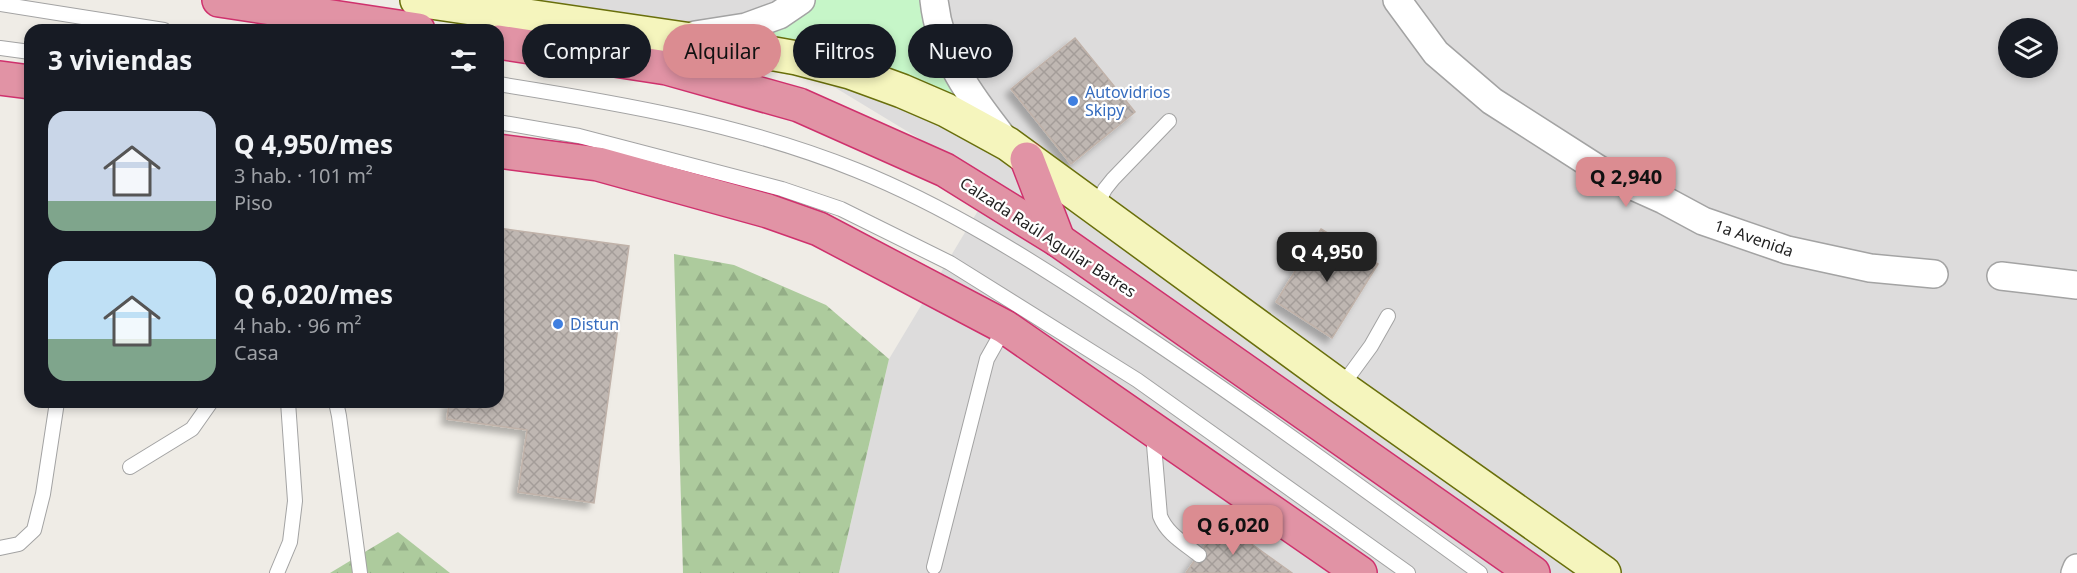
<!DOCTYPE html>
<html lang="es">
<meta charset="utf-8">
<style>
:root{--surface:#171b24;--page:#20242c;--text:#f1f3f6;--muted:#9ea1a6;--accent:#db8c91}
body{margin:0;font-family:"Noto Sans",sans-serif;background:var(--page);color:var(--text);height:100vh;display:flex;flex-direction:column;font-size:22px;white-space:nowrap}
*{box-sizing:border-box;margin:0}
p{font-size:20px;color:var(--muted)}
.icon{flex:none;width:33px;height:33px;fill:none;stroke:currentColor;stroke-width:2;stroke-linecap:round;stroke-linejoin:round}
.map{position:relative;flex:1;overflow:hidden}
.panel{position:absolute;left:24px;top:24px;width:480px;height:384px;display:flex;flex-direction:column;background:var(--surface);border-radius:18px;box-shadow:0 3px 9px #0003}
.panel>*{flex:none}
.top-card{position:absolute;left:522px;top:24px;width:570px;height:54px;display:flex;gap:12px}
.controls{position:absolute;left:1998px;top:18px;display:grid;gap:12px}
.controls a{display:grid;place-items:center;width:60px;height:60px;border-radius:50%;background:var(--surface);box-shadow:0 3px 9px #0003;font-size:30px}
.price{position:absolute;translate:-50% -51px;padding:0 14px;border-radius:12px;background:var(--accent);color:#111;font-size:20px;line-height:39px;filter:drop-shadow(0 2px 3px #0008)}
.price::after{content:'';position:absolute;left:50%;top:36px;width:18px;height:14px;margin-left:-9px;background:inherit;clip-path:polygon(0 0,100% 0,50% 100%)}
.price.on{background:#222;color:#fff}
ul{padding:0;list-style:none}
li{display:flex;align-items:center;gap:18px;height:150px;padding:0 24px}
li span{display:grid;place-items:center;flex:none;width:168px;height:120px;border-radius:18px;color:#555}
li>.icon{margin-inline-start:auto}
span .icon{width:72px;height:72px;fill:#fffc;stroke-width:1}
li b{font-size:26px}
h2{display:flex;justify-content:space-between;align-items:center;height:72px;padding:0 24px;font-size:26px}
.chip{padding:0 21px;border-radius:27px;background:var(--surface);box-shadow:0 3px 9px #0003;font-size:21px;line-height:54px}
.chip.on{background:var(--accent);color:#111}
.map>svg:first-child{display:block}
.residential{fill:#dddcdc;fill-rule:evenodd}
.forest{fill:url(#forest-firs)}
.park{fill:#c6f6c8}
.building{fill:url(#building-cross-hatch);stroke:#c0b2a9;stroke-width:1.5;filter:url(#shadow)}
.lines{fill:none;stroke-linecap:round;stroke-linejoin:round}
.lane-casing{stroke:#a3a3a3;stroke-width:16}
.street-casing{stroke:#a3a3a3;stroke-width:30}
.secondary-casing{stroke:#696f0c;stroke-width:36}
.highway-casing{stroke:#cf316d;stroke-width:36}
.lane{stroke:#fff;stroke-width:14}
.street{stroke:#fff;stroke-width:27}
.secondary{stroke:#f5f5bd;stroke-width:33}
.highway{stroke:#e193a5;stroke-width:33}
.shop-dot{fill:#3f7fe0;stroke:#fff;stroke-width:2}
.labels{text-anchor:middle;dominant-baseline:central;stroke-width:4.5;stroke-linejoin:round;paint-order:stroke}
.shop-label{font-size:16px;fill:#366cbe;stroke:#fff;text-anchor:start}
.street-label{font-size:16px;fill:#1f1f1f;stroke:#fff}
</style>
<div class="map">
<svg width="2077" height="573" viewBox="0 0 2077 573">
<defs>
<pattern id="forest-firs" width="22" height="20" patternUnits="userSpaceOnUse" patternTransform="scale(1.5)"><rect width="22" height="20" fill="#adcb9d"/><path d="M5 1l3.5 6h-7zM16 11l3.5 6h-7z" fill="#94ae87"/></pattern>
<pattern id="building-cross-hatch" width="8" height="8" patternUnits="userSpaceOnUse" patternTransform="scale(1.5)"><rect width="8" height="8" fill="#bfb7b2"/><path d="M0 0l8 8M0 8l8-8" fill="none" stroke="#a49d99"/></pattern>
<filter id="shadow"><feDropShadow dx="-5.5" dy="5.5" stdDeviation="3" flood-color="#0004"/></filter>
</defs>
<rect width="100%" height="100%" fill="#efece6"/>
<!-- residential -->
<path class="residential" d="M421,0H2077V573H839L889,359L994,184L821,79ZM2008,28H2048V68H2008Z"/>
<!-- forest -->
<g class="forest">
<polygon points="674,254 734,265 826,305 889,359 839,573 683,573"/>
<polygon points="398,532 450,573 330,573"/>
</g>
<!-- park -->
<polygon class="park" points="812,0 928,0 968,105 743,34"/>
<!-- building -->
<g class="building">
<polygon points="1075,38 1135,112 1071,164 1011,89"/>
<polygon points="498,228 629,246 594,503 518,492 527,430 447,419 449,402 498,402"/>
<polygon points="1321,229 1378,264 1332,338 1276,302"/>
<polygon points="1221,522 1292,573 1186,573"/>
</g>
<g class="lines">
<!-- lane casing -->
<g class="lane-casing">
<g id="lane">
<polyline points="0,4 164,30"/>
<polyline points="0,48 30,52"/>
<path d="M498,84C619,103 742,124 856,170C946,206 1033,261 1114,315C1239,397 1359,486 1480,573"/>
<polyline points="498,122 579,136 782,189 841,209 950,263 1137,380 1408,573"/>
<polyline points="1095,208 1105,189 1113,179 1169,121"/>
<polyline points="1341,387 1371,346 1388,316"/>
<polyline points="336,402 339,416 360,573"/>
<path d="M1153,433L1160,516C1167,534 1184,543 1199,555"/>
<polyline points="130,467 192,429 211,402"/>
<polyline points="0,548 19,544 34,530 43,494 57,402"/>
<polyline points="934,567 987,359 1005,327"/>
<polyline points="277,573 290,542 295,501 288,402"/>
</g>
</g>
<!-- street casing -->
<g class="street-casing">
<g id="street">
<path d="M934,0C940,56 970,96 1004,139"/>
<polyline points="1397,0 1436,53 1492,101 1606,174 1664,200 1703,221 1787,250 1870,268 1934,274"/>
<polyline points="695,35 746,27 779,15 801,0"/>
<polyline points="2001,276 2077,285"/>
<polyline points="2075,573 2077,568"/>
</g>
</g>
<!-- secondary casing -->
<g class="secondary-casing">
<polyline id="secondary" points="417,0 712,43 797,58 850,72 902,91 946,110 1008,144 1341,387 1604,573"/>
</g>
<!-- highway casing -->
<g class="highway-casing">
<g id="highway">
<polyline points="219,0 418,30"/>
<polyline points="498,42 667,68 799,105 945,170 1058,240 1533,573"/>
<polyline points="0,78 30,82"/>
<polyline points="498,151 598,164 768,211 819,229 1005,327 1360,573"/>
<polyline points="1027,159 1058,240"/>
</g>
</g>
<!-- lane -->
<use href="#lane" class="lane"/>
<!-- street -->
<use href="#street" class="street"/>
<!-- secondary -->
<use href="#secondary" class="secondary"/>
<!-- highway -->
<use href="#highway" class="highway"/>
</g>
<!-- markers -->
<g class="shop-dot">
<circle cx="1073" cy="101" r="6"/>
<circle cx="558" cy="324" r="6"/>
</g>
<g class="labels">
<!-- shop labels -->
<g class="shop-label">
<text x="1085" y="92">Autovidrios<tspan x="1085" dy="18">Skipy</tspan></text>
<text x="570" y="324">Distun</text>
</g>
<!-- street labels -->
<g class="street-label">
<text transform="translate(1048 237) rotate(33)">Calzada Raúl Aguilar Batres</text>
<text transform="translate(1754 238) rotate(19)">1a Avenida</text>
</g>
</g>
</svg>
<div class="controls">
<a><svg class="icon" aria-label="layers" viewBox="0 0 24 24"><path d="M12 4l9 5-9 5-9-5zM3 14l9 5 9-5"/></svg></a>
</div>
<b class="price" style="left:1626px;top:208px">Q 2,940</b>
<b class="price on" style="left:1327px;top:283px">Q 4,950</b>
<b class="price" style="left:1233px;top:556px">Q 6,020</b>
<div class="top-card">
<a class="chip">Comprar</a>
<a class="chip on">Alquilar</a>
<a class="chip">Filtros</a>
<a class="chip">Nuevo</a>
</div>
<section class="panel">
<h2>3 viviendas<svg class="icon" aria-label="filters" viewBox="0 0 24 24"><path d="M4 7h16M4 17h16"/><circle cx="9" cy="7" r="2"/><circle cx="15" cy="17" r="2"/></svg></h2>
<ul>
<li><span style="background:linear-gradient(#c9d6e8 75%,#7fa58c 0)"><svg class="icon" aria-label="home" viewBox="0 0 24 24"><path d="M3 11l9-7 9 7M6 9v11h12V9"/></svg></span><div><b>Q 4,950/mes</b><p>3 hab. · 101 m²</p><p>Piso</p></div></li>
<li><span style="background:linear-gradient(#bfe0f5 65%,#7fa58c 0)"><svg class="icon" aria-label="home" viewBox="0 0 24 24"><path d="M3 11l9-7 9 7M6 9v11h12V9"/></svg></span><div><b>Q 6,020/mes</b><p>4 hab. · 96 m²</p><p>Casa</p></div></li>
</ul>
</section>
</div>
